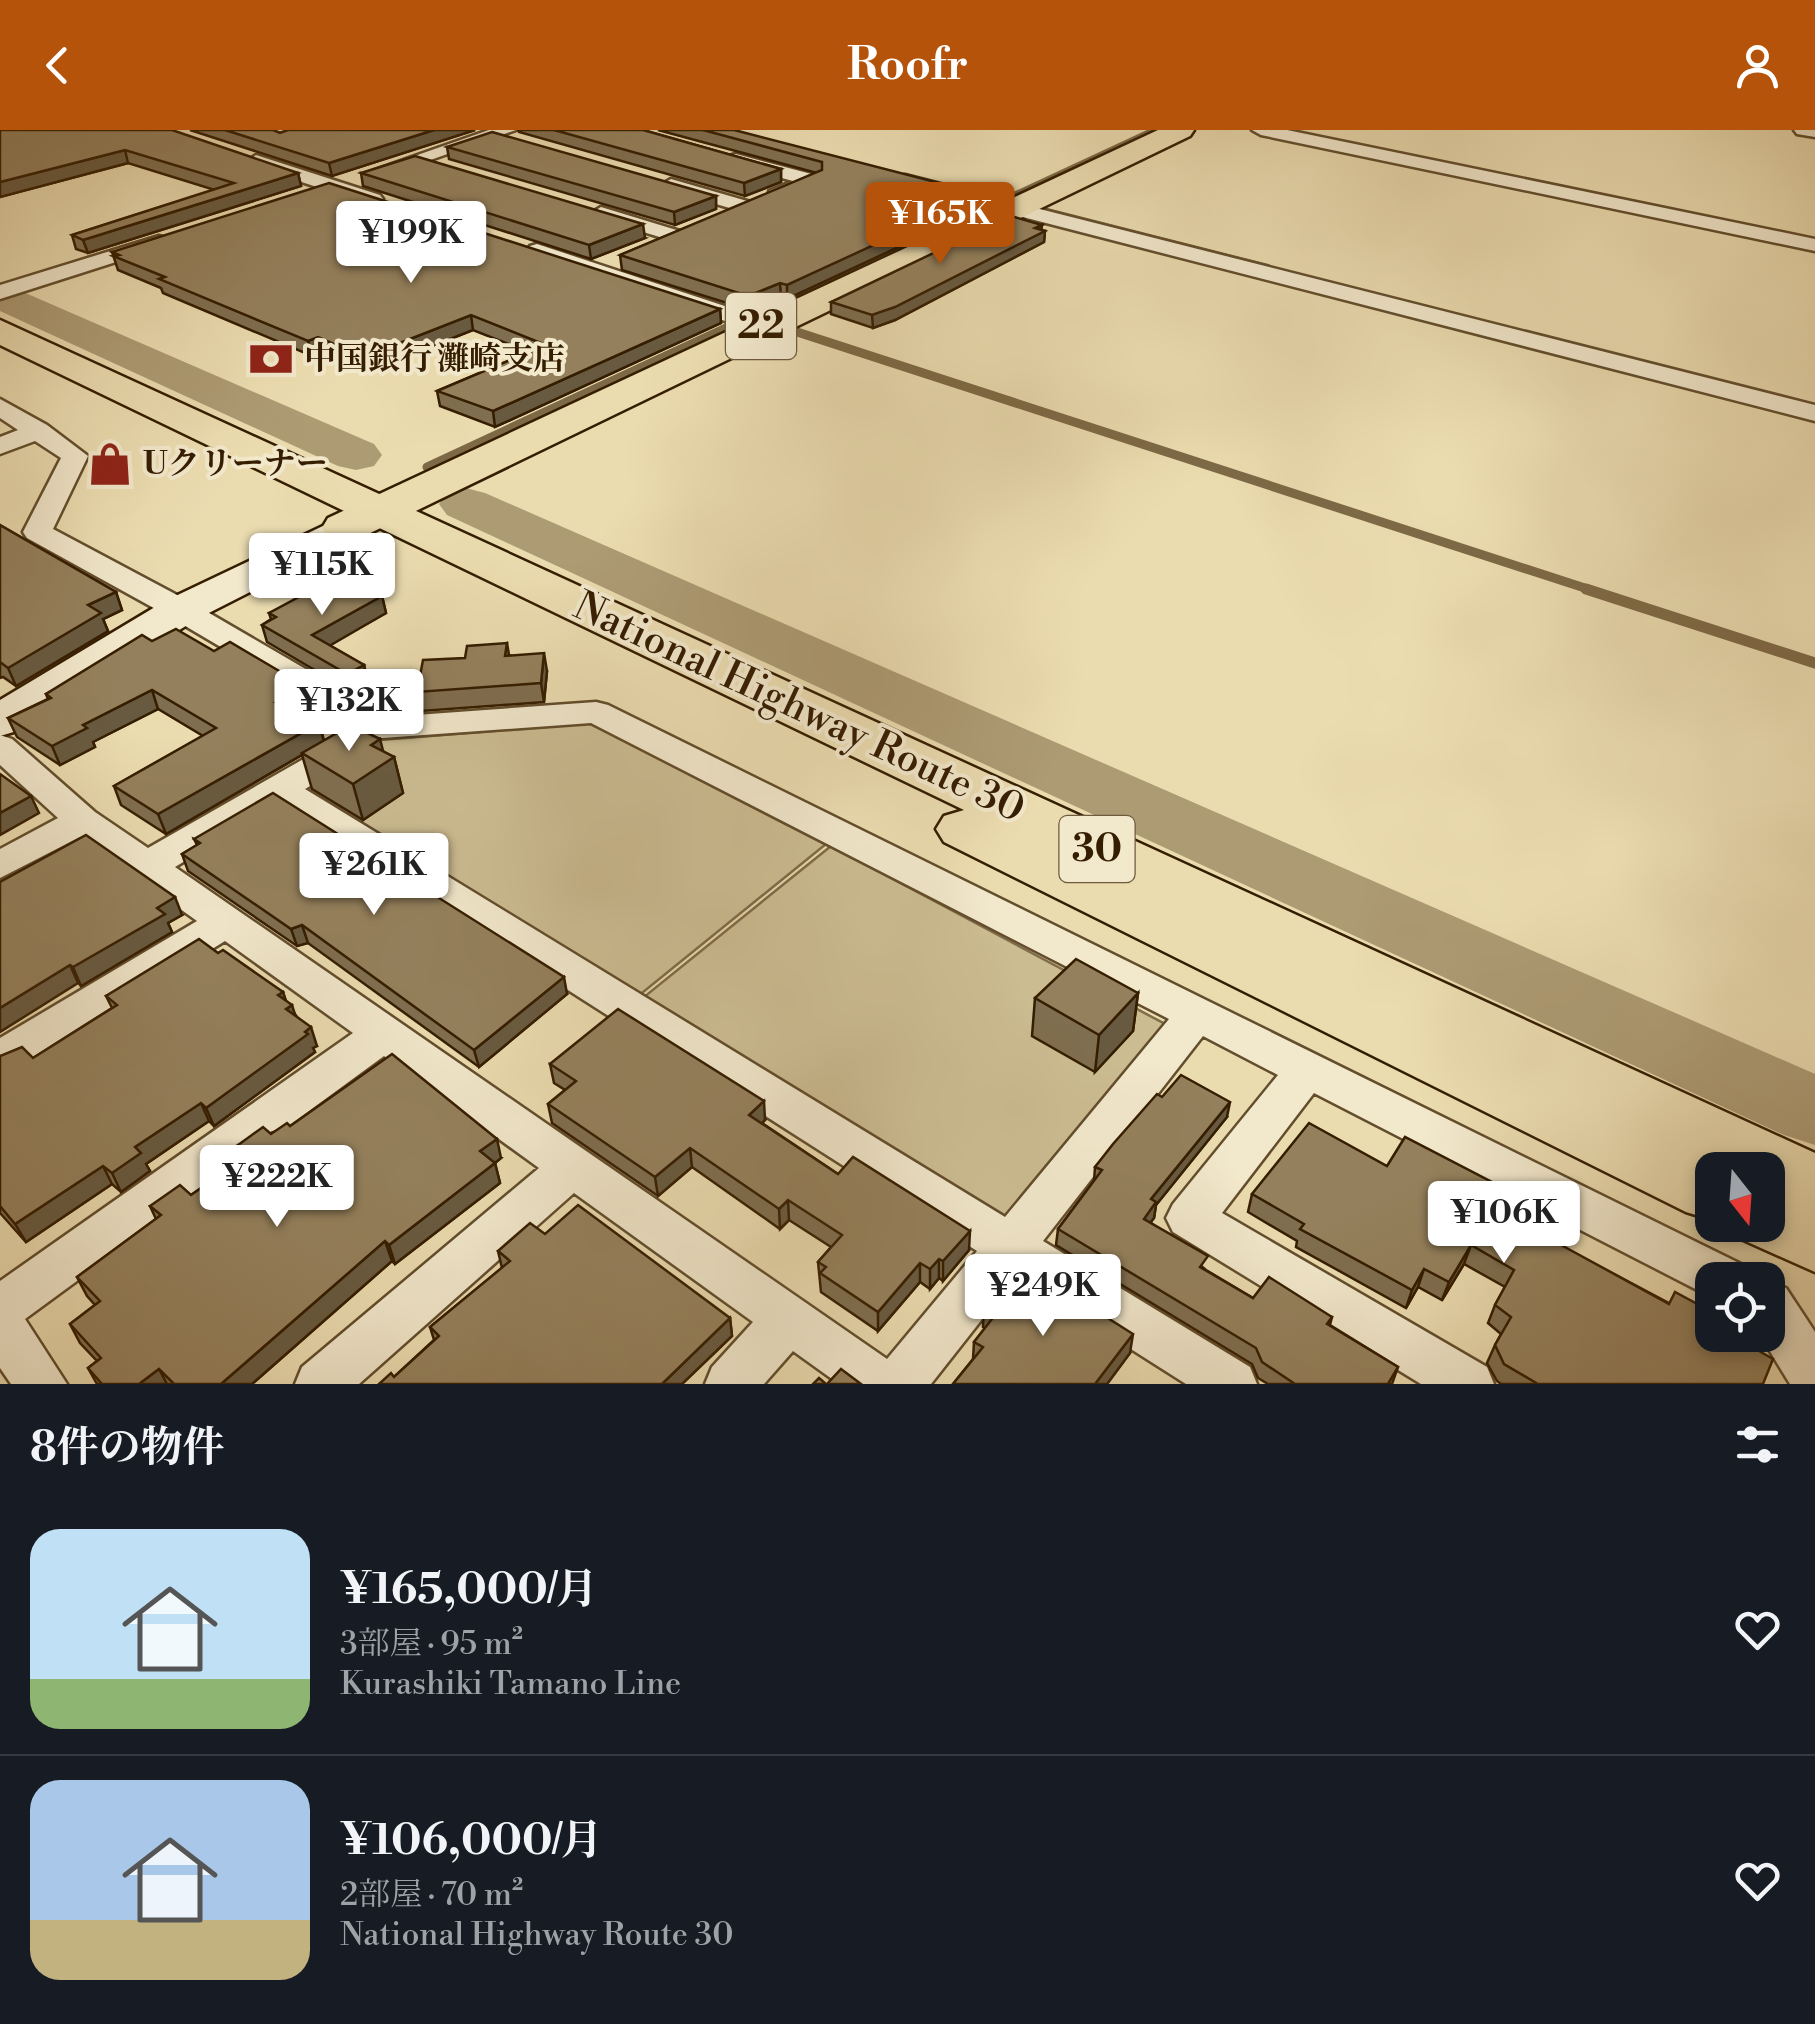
<!DOCTYPE html>
<html lang="ja">
<meta charset="utf-8">
<style>
:root{--surface:#171b24;--page:#242831;--text:#f1f3f6;--muted:#9ea1a6;--line:#363941;--accent:#b45309}
body{margin:0;font-family:"Libre Bodoni","Noto Serif JP",serif;background:var(--page);color:var(--text);height:100vh;display:flex;flex-direction:column;font-size:38px;white-space:nowrap}
*{box-sizing:border-box;margin:0}
p{font-size:32px;color:var(--muted)}
.icon{flex:none;width:55px;height:55px;fill:none;stroke:currentColor;stroke-width:2;stroke-linecap:round;stroke-linejoin:round}
.map{position:relative;height:1254px;overflow:hidden}
.drawer{display:flex;flex-direction:column;background:var(--surface);flex:1}
.drawer>*{flex:none}
.needle{width:65px;rotate:163deg}
.tools{position:absolute;left:1695px;top:1022px;display:grid;gap:20px}
.tools a{display:grid;place-items:center;width:90px;height:90px;border-radius:20px;background:var(--surface);box-shadow:0 5px 15px #0003;font-size:50px}
.price{position:absolute;translate:-50% -85px;padding:0 22px;border-radius:10px;background:#fff;color:#222;font-size:32px;line-height:65px;filter:drop-shadow(0 2px 5px #0008)}
.price::after{content:'';position:absolute;left:50%;top:60px;width:30px;height:22px;margin-left:-15px;background:inherit;clip-path:polygon(0 0,100% 0,50% 100%)}
.price.active{background:var(--accent);color:#fff}
ul{padding:0;list-style:none}
li{display:flex;align-items:center;gap:30px;height:250px;padding:0 30px}
li+li{border-top:2px solid var(--line)}
li span{display:grid;place-items:center;flex:none;width:280px;height:200px;border-radius:30px;color:#555}
li>.icon{margin-inline-start:auto}
span .icon{width:120px;height:120px;fill:#fffc;stroke-width:1}
li b{font-size:42px}
h2{display:flex;justify-content:space-between;align-items:center;height:120px;padding:0 30px;font-size:42px}
header{display:flex;justify-content:space-between;align-items:center;height:130px;padding:0 30px;background:var(--accent);color:#fff;font-size:45px;font-weight:600}
.map>svg:first-child{display:block}
.green{fill:#ccbc92;stroke:#806c49;stroke-width:2.5}
.lines{fill:none;stroke-linecap:round;stroke-linejoin:round}
.stream-far2{stroke:#7d6946;stroke-width:6}
.stream-far1{stroke:#7d6946;stroke-width:9}
.stream{stroke:#7d6946;stroke-width:11}
.river{fill:#ad9b74;fill-rule:evenodd}
.street-casing{stroke:#624d2c;stroke-width:5}
.secondary-casing{stroke:#351d00;stroke-width:5}
.primary-casing{stroke:#351d00;stroke-width:5}
.highway-casing{stroke:#351d00;stroke-width:5}
.street{fill:#f2e8cc;fill-rule:evenodd}
.secondary{fill:#f2e8cc;fill-rule:evenodd}
.primary{fill:#ebdcb0;fill-rule:evenodd}
.highway{fill:#ebdcb0;fill-rule:evenodd}
.wall{fill:#7f6e4f;stroke:#351d00;stroke-width:2.5}
.shaded-wall{fill:#685a40;stroke:#351d00;stroke-width:2.5}
.building{fill:#94805c;stroke:#351d00;stroke-width:2.5}
.labels{text-anchor:middle;dominant-baseline:central;stroke-width:8;stroke-linejoin:round;paint-order:stroke}
.far-poi-label{font-size:32px;font-weight:bold;fill:#351d00;stroke:#f2e8cc;text-anchor:start}
.shield{fill:#f2e8cc;stroke:#6e5a3d;stroke-width:2.5}
.shield-label{font-size:38px;font-weight:bold;fill:#351d00}
.street-label{font-size:40px;fill:#351d00;stroke:#f2e8cc}
</style>
<header><svg class="icon" aria-label="back" viewBox="0 0 24 24"><path d="M15 5l-7 7 7 7"/></svg>Roofr<svg class="icon" aria-label="person" viewBox="0 0 24 24"><circle cx="12" cy="8" r="4"/><path d="M4 21q1-7 8-7t8 7"/></svg></header>
<div class="map">
<svg width="1815" height="1254" viewBox="0 0 1815 1254">
<rect width="100%" height="100%" fill="#ebdcb0"/>
<filter id="stains"><feTurbulence type="fractalNoise" baseFrequency=".002" numOctaves="4"/><feColorMatrix values="0 0 0 0 .2 0 0 0 0 .09 0 0 0 0 .02 0 0 0 .5 -.17"/></filter>
<radialGradient id="worn" r=".72"><stop offset=".6" stop-color="#630" stop-opacity="0"/><stop offset="1" stop-color="#630" stop-opacity=".3"/></radialGradient>
<!-- green -->
<g class="green">
<polygon points="595,593 826,714 637,867 297,657 380,610"/>
<polygon points="831,716 1167,895 1002,1099 639,871"/>
</g>
<g class="lines">
<!-- stream-far2 -->
<g class="stream-far2">
<polyline points="1039,79 1268,137"/>
<polyline points="723,200 1154,0"/>
</g>
<!-- stream-far1 -->
<g class="stream-far1">
<polyline points="791,200 1594,461"/>
<polyline points="427,337 728,197"/>
</g>
<!-- stream -->
<polyline class="stream" points="1586,459 1815,533"/>
<!-- river -->
<g class="river">
<polygon points="0,152 374,314 382,325 374,336 356,340 338,336 0,181"/>
<polygon points="466,358 485,363 1815,944 1815,1015 1784,1005 447,385 439,374 447,363"/>
</g>
<!-- street casing -->
<g class="street-casing">
<g id="street">
<polygon points="489,0 516,0 382,47 375,49 366,43"/>
<polygon points="1252,0 1287,0 1815,109 1815,121 1261,5"/>
<polygon points="1794,0 1815,0 1815,7 1797,4"/>
<polygon points="736,24 819,46 821,50 783,69 769,69 769,61 793,51 729,34 729,26"/>
<polygon points="256,25 380,65 383,69 373,75 366,73 249,35 247,31"/>
<polygon points="905,45 1815,275 1815,291 898,55 898,47"/>
<polygon points="671,49 754,73 757,77 747,83 664,59 661,55"/>
<polygon points="601,77 683,102 686,106 676,112 594,87 591,83"/>
<polygon points="159,106 166,108 169,112 166,116 0,169 0,155"/>
<polygon points="537,114 770,191 774,196 770,201 754,201 530,124 527,120 530,116"/>
<path d="M0,269L47,295L88,326L53,399L192,473L388,587L596,572L608,575L1743,1135L1750,1150H1712V1167L1707,1165L1314,963L1222,1083L1487,1237L1494,1254H1421L1173,1102L1166,1088L1173,1074L1278,945L1203,906L1043,1111L1250,1237L1257,1254H1186L1016,1146L931,1254H839L793,1221L764,1254H705L712,1237L753,1192L574,1063L359,1254H295L302,1237L539,1038L384,926L25,1189L67,1254H11L0,1238V1151L353,903L225,811L15,941L0,946V908L197,791L80,707L0,748V719L58,688L0,635V605L12,609L95,682L148,718L335,611L347,608L359,611L364,619L359,627L305,659L1005,1087L1169,889L591,593L382,608L370,605L170,487L27,408L23,402L61,328L35,311L0,324V307L18,300L0,288ZM278,675L977,1121L887,1229L175,737Z"/>
<polygon points="1768,1152 1786,1158 1815,1202 1815,1254 1790,1254 1760,1205 1768,1205"/>
</g>
</g>
<!-- secondary casing -->
<g class="secondary-casing">
<polygon id="secondary" points="344,386 358,389 364,398 358,407 197,489 17,601 0,606 0,570 165,471"/>
</g>
<!-- primary casing -->
<g class="primary-casing">
<polygon id="primary" points="1158,0 1194,0 1190,6 360,408 344,411 328,408 322,398 328,388"/>
</g>
<!-- highway casing -->
<g class="highway-casing">
<polygon id="highway" points="0,190 1815,1023 1815,1142 1741,1109 1734,1095 1768,1095 1768,1040 1712,1040 1712,1090 1686,1082 944,712 936,699 944,686 964,680 0,215"/>
</g>
<!-- street -->
<use href="#street" class="street"/>
<!-- secondary -->
<use href="#secondary" class="secondary"/>
<!-- primary -->
<use href="#primary" class="primary"/>
<!-- highway -->
<use href="#highway" class="highway"/>
</g>
<!-- wall -->
<g class="wall">
<polygon points="0,0 298,43 301,56 88,123 76,119 72,105 215,60 128,33 0,67"/>
<polygon points="190,0 273,0 280,3 288,0 475,0 332,46"/>
<polygon points="518,0 643,0 781,39 781,52 745,66 519,2"/>
<polygon points="658,0 734,0 951,63 967,72 967,85 787,169 781,167 749,180 622,140 620,125 817,43"/>
<polygon points="447,17 716,66 716,79 675,95 449,29"/>
<polygon points="361,43 645,108 591,129 363,56"/>
<polygon points="1042,95 1041,100 1045,101 1044,112 895,190 873,198 831,184 831,172"/>
<polygon points="112,122 720,179 721,193 495,297 440,276 437,261 529,222 473,200 367,242 321,222 312,226 163,163 161,158 118,140"/>
<polygon points="0,395 116,462 122,480 103,489 108,501 16,556 3,547 0,548"/>
<polygon points="382,466 386,483 329,515 364,535 368,553 352,562 267,512 262,495 271,489 269,483"/>
<polygon points="152,511 319,580 305,587 319,593 324,610 384,622 394,627 403,663 363,690 312,659 302,625 166,704 121,675 114,656 203,606 158,579 93,612 95,617 60,635 17,607 8,588 48,569 46,564"/>
<polygon points="507,513 509,525 547,541 544,572 421,581 417,562 465,528"/>
<polygon points="194,709 567,864 479,937 308,813 297,816 188,741 182,724 197,715"/>
<polygon points="0,752 182,785 168,793 172,802 81,856"/>
<polygon points="218,823 283,862 286,871 317,916 313,918 315,922 214,996 209,991 146,1034 150,1041 121,1062 112,1054 26,1112 0,1083 0,926 33,928 112,878 106,866"/>
<polygon points="1138,863 1133,901 1095,942 1032,906 1035,868"/>
<polygon points="550,934 765,990 762,993 838,1044 969,1120 943,1151 939,1148 930,1159 920,1152 878,1201 821,1162 818,1132 831,1117 789,1090 780,1099 692,1037 658,1066 552,993 548,974 565,960 554,953"/>
<polygon points="1162,967 1227,987 1156,1075 1154,1088 1150,1092 1206,1140 1253,1168 1332,1187 1330,1195 1398,1237 1392,1254 1268,1254 1258,1248 1252,1234 1056,1115 1058,1099 1094,1051 1095,1037"/>
<polygon points="290,996 501,1028 495,1033 500,1053 395,1134 392,1131 252,1254 97,1254 88,1238 97,1231 80,1213 70,1194 95,1175 87,1166 77,1147 156,1089 150,1076 191,1065 243,1029 238,1015"/>
<polygon points="1387,1036 1563,1117 1754,1218 1763,1254 1501,1254 1497,1251 1487,1233 1495,1215 1501,1204 1488,1193 1495,1175 1505,1157 1464,1134 1442,1170 1418,1157 1406,1178 1296,1117 1297,1111 1248,1082 1252,1064"/>
<polygon points="545,1104 730,1188 732,1206 682,1254 379,1254 394,1247 434,1210 430,1197 502,1138 498,1121"/>
<polygon points="984,1177 1130,1223 1107,1254 953,1254 973,1229 974,1212 985,1198 983,1197"/>
</g>
<!-- shaded-wall -->
<g class="shaded-wall">
<polygon points="434,0 475,0 332,46 329,33"/>
<polygon points="125,20 128,33 0,67 0,52"/>
<polygon points="781,39 781,52 745,66 744,53"/>
<polygon points="298,43 301,56 88,123 83,110"/>
<polygon points="716,66 716,79 675,95 674,82"/>
<polygon points="965,67 964,73 967,72 967,85 787,169 787,155"/>
<polygon points="643,94 645,108 591,129 589,115"/>
<polygon points="1042,95 1041,102 1045,101 1044,112 895,190 873,198 872,185"/>
<polygon points="780,153 781,167 749,180 748,166"/>
<polygon points="720,179 721,193 495,297 493,281"/>
<polygon points="471,185 473,200 367,242 364,227"/>
<polygon points="318,207 321,222 312,226 308,211"/>
<polygon points="116,462 122,480 103,489 108,501 16,556 8,538 88,475"/>
<polygon points="382,466 386,483 317,523 312,505"/>
<polygon points="544,523 547,541 544,572 541,553"/>
<polygon points="364,535 368,553 352,562 347,544"/>
<polygon points="152,560 158,579 93,612 95,617 60,635 52,616 83,595"/>
<polygon points="313,561 319,580 298,590 293,572"/>
<polygon points="319,593 324,612 166,704 158,684"/>
<polygon points="380,609 386,632 394,627 403,663 363,690 353,654 371,615"/>
<polygon points="31,666 39,683 0,705 0,683"/>
<polygon points="175,767 182,785 168,793 172,802 81,856 73,837 157,778"/>
<polygon points="302,795 308,813 297,816 291,799"/>
<polygon points="70,835 78,853 0,902 0,878"/>
<polygon points="564,847 567,864 479,937 474,920"/>
<polygon points="283,862 288,878 292,875 298,894 293,898 278,865"/>
<polygon points="1138,863 1133,901 1095,942 1099,905"/>
<polygon points="311,897 317,916 313,918 315,922 214,996 206,978"/>
<polygon points="764,971 765,990 751,1004 749,985"/>
<polygon points="1230,972 1227,987 1156,1075 1154,1088 1142,1104 1144,1089 1151,1069"/>
<polygon points="201,973 209,991 146,1034 150,1041 121,1062 112,1043 135,1017"/>
<polygon points="497,1009 501,1028 485,1041 480,1021"/>
<polygon points="690,1018 692,1037 658,1066 655,1047"/>
<polygon points="495,1033 500,1053 395,1134 389,1115"/>
<polygon points="103,1036 112,1054 26,1112 15,1094"/>
<polygon points="788,1070 789,1090 780,1099 779,1079"/>
<polygon points="970,1101 969,1120 943,1151 943,1131"/>
<polygon points="385,1111 392,1131 252,1254 221,1254"/>
<polygon points="1471,1115 1464,1134 1442,1170 1449,1152"/>
<polygon points="939,1129 939,1148 930,1159 930,1139"/>
<polygon points="920,1133 920,1152 878,1201 878,1182"/>
<polygon points="1424,1139 1418,1157 1406,1178 1412,1160"/>
<polygon points="730,1188 732,1206 682,1254 662,1254"/>
<polygon points="1133,1204 1130,1223 1107,1254 1095,1254"/>
<polygon points="159,1239 167,1254 139,1254"/>
</g>
<!-- building -->
<g class="building">
<polygon points="0,0 172,0 298,43 83,110 72,105 234,53 125,20 0,52"/>
<polygon points="225,0 273,0 280,3 288,0 434,0 329,33"/>
<polygon points="554,0 643,0 781,39 744,53"/>
<polygon points="703,0 734,0 951,56 944,61 965,67 959,69 967,72 787,155 780,153 748,166 620,125 822,40 822,32"/>
<polygon points="492,2 716,66 674,82 447,17"/>
<polygon points="415,26 643,94 589,115 361,43"/>
<polygon points="329,53 720,179 493,281 437,261 546,215 471,185 364,227 318,207 308,211 159,149 165,147 113,126 119,125 112,122"/>
<polygon points="1011,86 1042,95 1035,98 1045,101 895,177 872,185 831,172"/>
<polygon points="0,395 116,462 88,475 101,483 8,538 0,532"/>
<polygon points="340,445 382,466 312,505 364,535 347,544 262,495 276,487 269,483"/>
<polygon points="176,499 214,521 230,512 313,561 293,572 277,573 319,593 158,684 114,656 216,598 152,560 83,595 87,598 52,616 8,588 51,568 46,564 142,505 152,511"/>
<polygon points="507,513 505,526 544,523 541,553 417,562 423,530 465,528 467,516"/>
<polygon points="351,595 380,609 371,615 394,627 353,654 302,623"/>
<polygon points="0,644 31,666 0,683"/>
<polygon points="273,663 564,847 474,920 302,795 291,799 182,724 200,713 194,709"/>
<polygon points="86,705 175,767 157,778 165,784 73,837 70,835 0,878 0,752"/>
<polygon points="199,809 218,823 223,820 283,862 278,865 292,875 286,879 311,897 305,902 308,904 206,978 201,973 135,1017 141,1023 112,1043 103,1036 15,1094 0,1076 0,926 22,917 33,928 117,875 106,866"/>
<polygon points="1076,829 1138,863 1099,905 1035,868"/>
<polygon points="618,879 764,971 749,985 838,1044 853,1027 970,1101 943,1131 939,1129 930,1139 920,1133 878,1182 820,1143 826,1137 818,1132 842,1105 788,1070 779,1079 690,1018 655,1047 548,974 576,951 550,934"/>
<polygon points="392,924 497,1009 480,1021 495,1033 389,1115 385,1111 221,1254 174,1254 159,1239 139,1254 102,1254 88,1238 101,1228 70,1194 100,1171 77,1147 161,1085 150,1076 180,1055 191,1065 249,1025 238,1015 263,997 271,1004 287,993 290,996"/>
<polygon points="1181,945 1230,972 1151,1069 1156,1072 1144,1089 1208,1126 1200,1137 1253,1168 1269,1147 1332,1187 1327,1194 1398,1237 1388,1254 1295,1254 1262,1232 1256,1218 1058,1099 1102,1040 1095,1037 1113,1014 1157,964 1162,967"/>
<polygon points="1309,993 1387,1036 1405,1007 1573,1094 1563,1116 1669,1174 1675,1162 1712,1182 1712,1205 1755,1205 1760,1207 1754,1218 1773,1229 1763,1254 1538,1254 1504,1234 1495,1215 1511,1187 1495,1175 1514,1140 1471,1115 1449,1152 1424,1139 1412,1160 1300,1099 1304,1094 1252,1064"/>
<polygon points="578,1075 730,1188 662,1254 379,1254 391,1243 394,1247 439,1206 430,1197 510,1131 498,1121 530,1093 545,1104"/>
<polygon points="1011,1146 1036,1162 1046,1149 1133,1204 1095,1254 953,1254 983,1217 974,1212 995,1185 984,1177"/>
<polygon points="841,1239 861,1254 827,1254"/>
<polygon points="819,1248 826,1254 813,1254"/>
</g>
<!-- icons -->
<defs>
<g id="bank-bare" transform="scale(3.45)"><path d="M-6-4H6V4H-6ZM0-2.3a2.3 2.3 0 1 0 0 4.6a2.3 2.3 0 1 0 0-4.6Z" fill="#8f2418" stroke="#f2e8cc" stroke-width="2.5" paint-order="stroke"/></g>
<g id="shop-bare" transform="scale(3.45)"><path d="M-5-2.5h2.3a2.7 3.5 0 0 1 5.4 0H5L5.5 6h-11ZM-1.5-2.5h3a1.5 2.3 0 0 0-3 0Z" fill="#8f2418" stroke="#f2e8cc" stroke-width="2.5" paint-order="stroke"/></g>
</defs>
<g fill-rule="evenodd">
<use href="#bank-bare" x="271" y="229"/>
<use href="#shop-bare" x="110" y="334"/>
</g>
<g class="labels">
<!-- far-poi labels -->
<g class="far-poi-label">
<text x="304" y="229">中国銀行 灘崎支店</text>
<text x="143" y="334">Uクリーナー</text>
</g>
<!-- shield labels -->
<g class="shield">
<rect x="726" y="163" width="70" height="66" rx="8"/>
<rect x="1059.5" y="686" width="75" height="66" rx="8"/>
</g>
<g class="shield-label">
<text x="761" y="196">22</text>
<text x="1097" y="719">30</text>
</g>
<!-- street labels -->
<g class="street-label">
<text transform="translate(799 578) rotate(25)">National Highway Route 30</text>
</g>
</g>
<rect width="100%" height="100%" filter="url(#stains)"/>
<rect width="100%" height="100%" fill="url(#worn)"/>
</svg>
<div class="tools">
<a><svg class="needle" viewBox="-14 -14 28 28"><path d="M0-13l5 13h-10z" fill="#e53935"/><path d="M0 13l5-13h-10z" fill="#9ea1a6"/></svg></a>
<a><svg class="icon" aria-label="locate" viewBox="0 0 24 24"><circle cx="12" cy="12" r="6"/><path d="M12 2v4M12 18v4M2 12h4M18 12h4"/></svg></a>
</div>
<b class="price active" style="left:940px;top:137px">¥165K</b>
<b class="price" style="left:411px;top:156px">¥199K</b>
<b class="price" style="left:322px;top:488px">¥115K</b>
<b class="price" style="left:349px;top:624px">¥132K</b>
<b class="price" style="left:374px;top:788px">¥261K</b>
<b class="price" style="left:277px;top:1100px">¥222K</b>
<b class="price" style="left:1504px;top:1136px">¥106K</b>
<b class="price" style="left:1043px;top:1209px">¥249K</b>
</div>
<section class="drawer">
<h2>8件の物件<svg class="icon" aria-label="filters" viewBox="0 0 24 24"><path d="M4 7h16M4 17h16"/><circle cx="9" cy="7" r="2"/><circle cx="15" cy="17" r="2"/></svg></h2>
<ul>
<li><span style="background:linear-gradient(#bfe0f5 75%,#8fb573 0)"><svg class="icon" aria-label="home" viewBox="0 0 24 24"><path d="M3 11l9-7 9 7M6 9v11h12V9"/></svg></span><div><b>¥165,000/月</b><p>3部屋 · 95 m²</p><p>Kurashiki Tamano Line</p></div><svg class="icon" aria-label="heart" viewBox="0 0 24 24"><path d="M12 20l-8-8c-3-5 5-10 8-4 3-6 11-1 8 4z"/></svg></li>
<li><span style="background:linear-gradient(#a9c7e8 70%,#c2b280 0)"><svg class="icon" aria-label="home" viewBox="0 0 24 24"><path d="M3 11l9-7 9 7M6 9v11h12V9"/></svg></span><div><b>¥106,000/月</b><p>2部屋 · 70 m²</p><p>National Highway Route 30</p></div><svg class="icon" aria-label="heart" viewBox="0 0 24 24"><path d="M12 20l-8-8c-3-5 5-10 8-4 3-6 11-1 8 4z"/></svg></li>
</ul>
</section>
